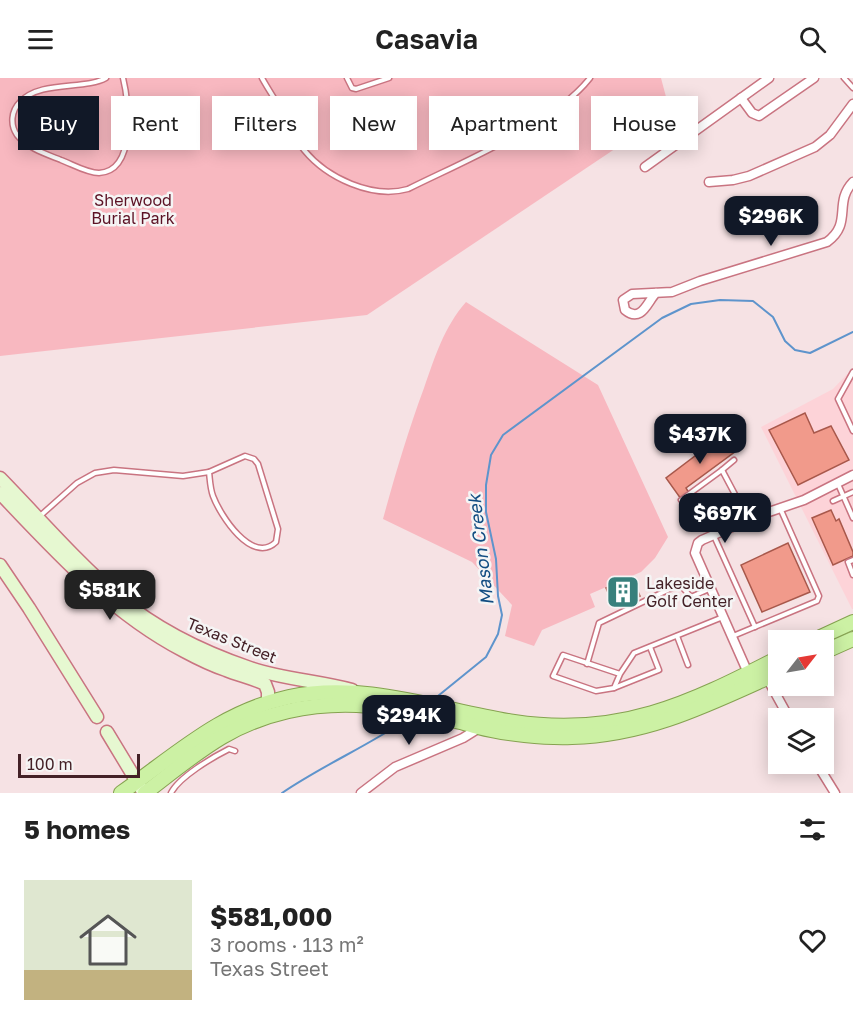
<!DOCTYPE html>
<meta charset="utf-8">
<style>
:root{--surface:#fff;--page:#f6f6f6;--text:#222;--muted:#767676;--accent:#111827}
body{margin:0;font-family:"Golos Text",sans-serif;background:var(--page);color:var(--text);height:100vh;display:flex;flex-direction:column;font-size:22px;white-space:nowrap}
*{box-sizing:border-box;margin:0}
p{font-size:20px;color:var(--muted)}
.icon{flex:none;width:33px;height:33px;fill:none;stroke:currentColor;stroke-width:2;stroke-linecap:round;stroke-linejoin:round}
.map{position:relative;height:715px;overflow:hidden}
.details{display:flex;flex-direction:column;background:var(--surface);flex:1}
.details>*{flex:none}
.banner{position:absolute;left:18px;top:18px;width:818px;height:54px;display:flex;gap:12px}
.needle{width:39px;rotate:59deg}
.fabs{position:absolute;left:768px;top:552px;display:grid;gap:12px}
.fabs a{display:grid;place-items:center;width:66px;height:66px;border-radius:0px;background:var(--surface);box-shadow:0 3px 15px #0003;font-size:30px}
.scale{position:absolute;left:18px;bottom:15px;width:122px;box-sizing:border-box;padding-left:6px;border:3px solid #442127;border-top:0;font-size:16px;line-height:21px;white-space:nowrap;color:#442127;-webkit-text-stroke:4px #f5f5f5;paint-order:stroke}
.price{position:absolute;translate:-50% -51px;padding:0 14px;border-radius:12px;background:var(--accent);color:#fff;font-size:20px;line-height:39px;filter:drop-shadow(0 2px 3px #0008)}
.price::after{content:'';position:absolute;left:50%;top:36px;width:18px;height:14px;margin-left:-9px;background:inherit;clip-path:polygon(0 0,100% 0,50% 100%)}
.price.on{background:#222;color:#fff}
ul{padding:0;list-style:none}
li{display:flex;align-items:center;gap:18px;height:150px;padding:0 24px}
li span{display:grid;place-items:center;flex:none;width:168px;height:120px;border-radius:0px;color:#555}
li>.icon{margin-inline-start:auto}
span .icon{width:72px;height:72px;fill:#fffc;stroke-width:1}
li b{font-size:26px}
h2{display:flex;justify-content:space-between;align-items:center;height:72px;padding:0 24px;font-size:26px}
.pill{padding:0 21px;border-radius:0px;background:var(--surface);box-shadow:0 3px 15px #0003;font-size:21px;line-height:54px}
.pill.on{background:var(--accent);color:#fff}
header{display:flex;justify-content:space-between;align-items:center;height:78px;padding:0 24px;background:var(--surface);font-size:27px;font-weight:600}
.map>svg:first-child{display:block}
.built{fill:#fdd3d8}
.green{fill:#f8b8c0}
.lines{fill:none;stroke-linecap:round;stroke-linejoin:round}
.stream{stroke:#5e94cc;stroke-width:2}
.building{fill:#f19a8b;stroke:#a8584b;stroke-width:1.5}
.lane-casing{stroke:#c97481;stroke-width:7}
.street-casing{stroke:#c97481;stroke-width:11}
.secondary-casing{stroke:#c97481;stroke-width:15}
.primary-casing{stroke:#86a251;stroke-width:16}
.lane{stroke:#fff;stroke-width:4}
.street{stroke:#fff;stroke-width:8}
.secondary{stroke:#e6f8d1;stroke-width:12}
.primary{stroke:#ccf1a4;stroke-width:14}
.labels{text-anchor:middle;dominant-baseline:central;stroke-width:5;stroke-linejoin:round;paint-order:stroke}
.park-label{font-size:16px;fill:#5c1225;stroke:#f5f5f5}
.poi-label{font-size:16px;fill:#442127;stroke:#f5f5f5;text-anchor:start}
.street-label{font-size:16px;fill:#442127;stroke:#f5f5f5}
.water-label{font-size:18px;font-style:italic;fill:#124d82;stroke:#f5f5f5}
</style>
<header><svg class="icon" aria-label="menu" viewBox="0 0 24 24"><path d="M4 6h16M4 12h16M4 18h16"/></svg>Casavia<svg class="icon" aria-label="search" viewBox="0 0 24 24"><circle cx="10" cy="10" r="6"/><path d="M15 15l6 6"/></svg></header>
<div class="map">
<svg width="853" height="715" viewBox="0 0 853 715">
<rect width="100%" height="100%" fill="#f6e2e4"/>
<!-- built -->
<polygon class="built" points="853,290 853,531 852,531 761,349 833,311"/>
<!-- green -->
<g class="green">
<polygon points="0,0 661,0 670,34 367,237 0,278"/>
<path d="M466,224L598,307L668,459L655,480L641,494L590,516L595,529L542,552L534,568L505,558L512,527L472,484L383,441C395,397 408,353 424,310C435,279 444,249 466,224Z"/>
</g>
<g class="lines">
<!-- stream -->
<g class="stream">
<polyline points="433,622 486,579 498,556 502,537 498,518 496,481 486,434 486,407 491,377 503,357 662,240 691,226 720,222 753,223 773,239 785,263 795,272 810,275 853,254"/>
<path d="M282,715C323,687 368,668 409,640"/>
</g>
</g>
<!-- building -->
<g class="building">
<polygon points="805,335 814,355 831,348 849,382 798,407 769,352"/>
<polygon points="724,356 736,373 686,410 689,415 681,421 666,400"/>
<polygon points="831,432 836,443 839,441 853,474 853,478 833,487 812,440"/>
<polygon points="788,465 810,514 762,534 741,487"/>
<polygon points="632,499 640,518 614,529 606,510"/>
</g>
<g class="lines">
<!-- lane casing -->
<g class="lane-casing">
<g id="lane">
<path d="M106,0C85,12 40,2 20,24C11,33 10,47 17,57C27,70 46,76 61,82C72,86 87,95 99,95C137,93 129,24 123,0"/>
<path d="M262,0C268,11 275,21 281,32C288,45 294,60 304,72C327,100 372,121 408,111C462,84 553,47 590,0"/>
<polyline points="347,0 352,10 356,11 389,0"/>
<polyline points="844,0 853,10"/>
<polyline points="853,294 838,321 853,353"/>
<path d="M245,378L254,381L258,386L278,451L276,464C252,487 220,437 213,418C210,410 210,402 209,394Z"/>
<polyline points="722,392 734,382"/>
<polyline points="838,406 853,440"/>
<polyline points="681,422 722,392 748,441"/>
<polyline points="833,423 853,414"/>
<polyline points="40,438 77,405 95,395 114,392 183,398 209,394"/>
<polyline points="714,458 755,549"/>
<polyline points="853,482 848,484 853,497"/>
<polyline points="677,558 688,587"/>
<polyline points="733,558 817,523 819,518 780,430"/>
<polyline points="587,586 599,545 674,509 682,509 691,519 709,511"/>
<polyline points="620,596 614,610 596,613 553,598 563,577 620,596 634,575 723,539"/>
<polyline points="614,610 659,592 650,569"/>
<path d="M171,715C179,699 213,679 229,671L235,673"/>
</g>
</g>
<!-- street casing -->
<g class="street-casing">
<g id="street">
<polyline points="741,20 752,35 759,38 814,0"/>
<polyline points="645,89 769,0"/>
<polyline points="709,104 733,102 749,98 815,69 830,57 853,26"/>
<path d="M656,215C648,222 642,246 625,232L623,222L632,216L672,214L700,203L827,164C853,145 833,125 853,104"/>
<polyline points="748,595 695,475 698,465 702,462 760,437 804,422 853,397"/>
<polyline points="767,600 789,640"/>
<polyline points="817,686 835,715"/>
<polyline points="361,715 395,689 463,660 479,650"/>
</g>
</g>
<!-- secondary casing -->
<g class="secondary-casing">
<g id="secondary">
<path d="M0,400C39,440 76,483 118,519C156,551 203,574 250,590C283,601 318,603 352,612"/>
<path d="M0,415C56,474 111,535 184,573C197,580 211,587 226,592C238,597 252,600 265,606L268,614V625"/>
<polyline points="0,487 29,530 97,639"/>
<polyline points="107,654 142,712"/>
</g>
</g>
<!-- primary casing -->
<g class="primary-casing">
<g id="primary">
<polyline points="814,562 853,544"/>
<polyline points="824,574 853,561"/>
<path d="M121,715C177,676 220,634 289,619C365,603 440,632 514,644C618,660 689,626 778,580"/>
<path d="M145,715C170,696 195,675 222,659C263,635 311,625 357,627C390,629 424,637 456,643C463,644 470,647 478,649C504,656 545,660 572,659C649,657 711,625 778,595"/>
</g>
</g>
<!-- lane -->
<use href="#lane" class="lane"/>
<!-- street -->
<use href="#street" class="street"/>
<!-- secondary -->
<use href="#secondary" class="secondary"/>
<!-- primary -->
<use href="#primary" class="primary"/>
</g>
<!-- icons -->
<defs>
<g id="building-square" transform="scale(1.725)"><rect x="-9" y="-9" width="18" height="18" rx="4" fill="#38807c" stroke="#f5f5f5"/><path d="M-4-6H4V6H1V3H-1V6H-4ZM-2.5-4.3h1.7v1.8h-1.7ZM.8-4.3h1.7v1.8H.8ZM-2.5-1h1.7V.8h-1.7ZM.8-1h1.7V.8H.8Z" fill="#fff"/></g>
</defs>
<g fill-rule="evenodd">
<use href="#building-square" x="623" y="514"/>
</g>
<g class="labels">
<!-- park labels -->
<g class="park-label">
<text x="133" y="122">Sherwood<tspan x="133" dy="18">Burial Park</tspan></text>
</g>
<!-- poi labels -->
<g class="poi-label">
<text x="646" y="505">Lakeside<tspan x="646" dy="18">Golf Center</tspan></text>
</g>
<!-- street labels -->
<g class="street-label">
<text transform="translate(232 562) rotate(22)">Texas Street</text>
</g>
<!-- water labels -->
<g class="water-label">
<text transform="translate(480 472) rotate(-97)">Mason Creek</text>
</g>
</g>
</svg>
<div class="fabs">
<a><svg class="needle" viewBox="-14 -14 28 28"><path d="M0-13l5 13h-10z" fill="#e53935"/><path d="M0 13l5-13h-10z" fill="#767676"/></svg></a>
<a><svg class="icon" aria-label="layers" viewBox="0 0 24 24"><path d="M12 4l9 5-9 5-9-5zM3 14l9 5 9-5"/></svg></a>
</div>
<div class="scale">100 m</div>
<b class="price" style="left:771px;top:169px">$296K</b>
<b class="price" style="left:700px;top:387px">$437K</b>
<b class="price" style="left:725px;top:466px">$697K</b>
<b class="price on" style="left:110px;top:543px">$581K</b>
<b class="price" style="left:409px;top:668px">$294K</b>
<div class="banner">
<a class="pill on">Buy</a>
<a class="pill">Rent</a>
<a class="pill">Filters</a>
<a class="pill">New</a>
<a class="pill">Apartment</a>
<a class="pill">House</a>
</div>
</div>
<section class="details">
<h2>5 homes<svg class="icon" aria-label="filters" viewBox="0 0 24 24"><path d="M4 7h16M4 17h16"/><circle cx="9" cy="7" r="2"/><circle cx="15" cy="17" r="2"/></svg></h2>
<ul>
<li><span style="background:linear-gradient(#dfe7d0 75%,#c2b280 0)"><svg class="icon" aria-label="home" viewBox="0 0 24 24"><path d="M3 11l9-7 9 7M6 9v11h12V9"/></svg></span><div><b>$581,000</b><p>3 rooms · 113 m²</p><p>Texas Street</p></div><svg class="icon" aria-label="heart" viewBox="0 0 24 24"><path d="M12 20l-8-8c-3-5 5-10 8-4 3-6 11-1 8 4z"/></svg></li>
</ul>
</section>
